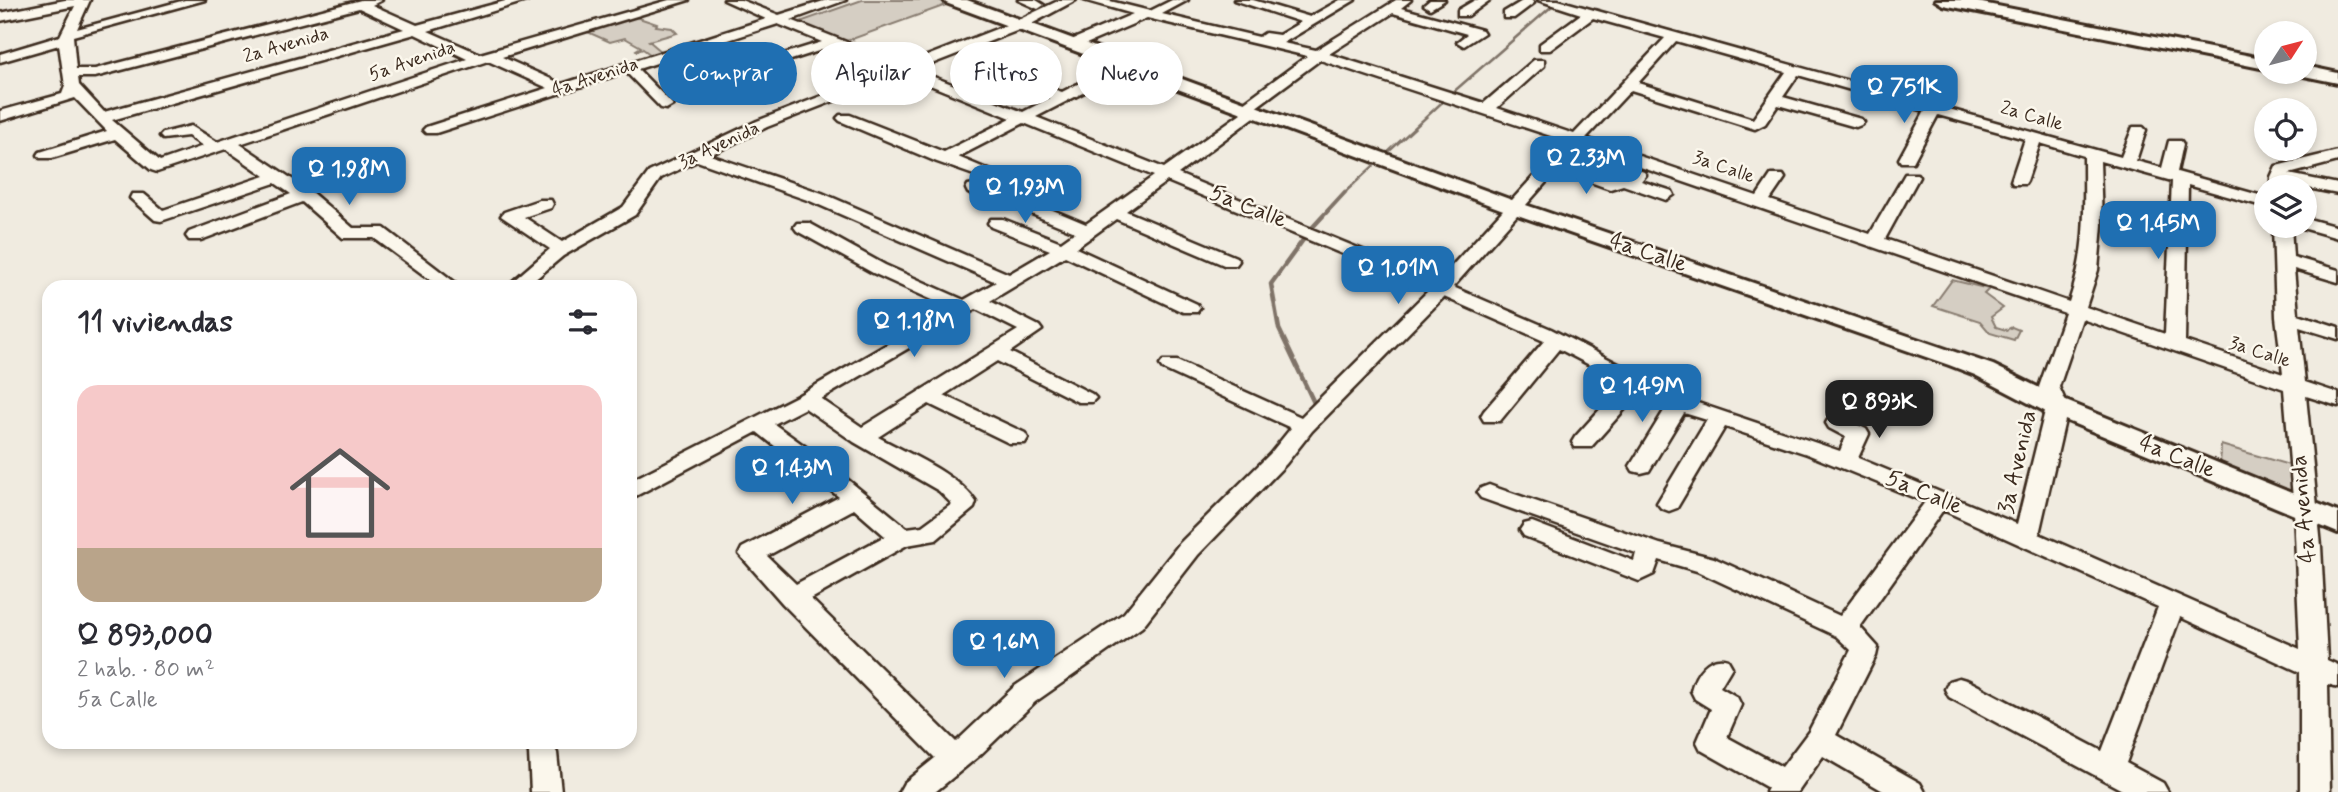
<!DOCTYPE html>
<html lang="es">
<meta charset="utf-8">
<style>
:root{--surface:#fff;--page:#f7f7f7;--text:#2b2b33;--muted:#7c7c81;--accent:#1f6fb2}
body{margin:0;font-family:Mynerve,sans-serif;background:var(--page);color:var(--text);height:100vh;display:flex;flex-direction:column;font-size:26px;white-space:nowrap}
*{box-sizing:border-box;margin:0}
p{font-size:23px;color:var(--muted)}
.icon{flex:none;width:38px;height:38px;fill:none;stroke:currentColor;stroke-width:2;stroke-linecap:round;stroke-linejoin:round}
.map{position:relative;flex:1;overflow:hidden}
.panel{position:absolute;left:42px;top:280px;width:595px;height:469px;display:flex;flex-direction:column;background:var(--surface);border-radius:21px;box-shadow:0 4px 10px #0003}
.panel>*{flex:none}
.top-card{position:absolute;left:658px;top:42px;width:665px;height:63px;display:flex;gap:14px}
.needle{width:46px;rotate:54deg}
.fabs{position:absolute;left:2254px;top:21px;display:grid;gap:14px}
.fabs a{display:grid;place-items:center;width:63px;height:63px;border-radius:50%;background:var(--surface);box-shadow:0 4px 10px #0003;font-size:35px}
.price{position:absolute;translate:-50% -60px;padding:0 16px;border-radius:14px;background:var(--accent);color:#fff;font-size:23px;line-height:46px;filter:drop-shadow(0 2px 4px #0008)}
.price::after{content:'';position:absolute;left:50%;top:42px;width:21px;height:16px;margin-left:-10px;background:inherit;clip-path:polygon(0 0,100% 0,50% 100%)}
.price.selected{background:#222;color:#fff}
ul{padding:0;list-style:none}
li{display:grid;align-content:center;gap:14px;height:371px;padding:0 35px}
li span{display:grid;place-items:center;height:217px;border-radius:21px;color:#555}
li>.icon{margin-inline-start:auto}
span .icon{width:126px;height:126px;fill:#fffc;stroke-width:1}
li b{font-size:30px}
h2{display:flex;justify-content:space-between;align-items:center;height:84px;padding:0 35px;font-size:30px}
.chip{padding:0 24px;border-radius:32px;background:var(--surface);box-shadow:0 4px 10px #0003;font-size:24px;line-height:63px}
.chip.selected{background:var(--accent);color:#fff}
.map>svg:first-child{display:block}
.green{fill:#d5cec3;stroke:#887c70;stroke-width:2}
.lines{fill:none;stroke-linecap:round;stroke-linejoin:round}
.stream-far1{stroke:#7f7367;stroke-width:2.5}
.stream{stroke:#7f7367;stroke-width:4.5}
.minor-casing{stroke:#3b2a1e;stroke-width:5}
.major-casing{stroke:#3b2a1e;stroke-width:6}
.minor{fill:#fbf7ec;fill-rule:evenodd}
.major{fill:#fbf7ec;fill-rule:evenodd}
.labels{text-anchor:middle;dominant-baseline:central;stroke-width:5;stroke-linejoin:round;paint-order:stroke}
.far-street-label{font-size:19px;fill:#3b2a1e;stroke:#fbf7ec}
.street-label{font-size:23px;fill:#3b2a1e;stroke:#fbf7ec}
</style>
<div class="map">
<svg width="2338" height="792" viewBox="0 0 2338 792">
<rect width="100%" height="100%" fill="#f0ebe0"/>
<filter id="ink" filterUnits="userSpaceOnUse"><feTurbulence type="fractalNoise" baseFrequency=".0143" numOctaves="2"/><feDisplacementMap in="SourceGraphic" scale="14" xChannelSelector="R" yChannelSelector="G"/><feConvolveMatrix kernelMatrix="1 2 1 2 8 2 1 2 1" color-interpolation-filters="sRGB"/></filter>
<g filter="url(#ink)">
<!-- green -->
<g class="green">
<polygon points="862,0 939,0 949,4 844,42 797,23"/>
<polygon points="633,16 657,24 656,26 672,28 677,33 649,41 662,52 651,55 643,49 637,51 636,50 641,47 625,38 610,42 583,30"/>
<polygon points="1952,280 1989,289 1984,294 2003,308 1991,317 1996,327 2006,330 2012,327 2019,330 2014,340 1990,333 1980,321 1933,306"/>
<polygon points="2221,445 2296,467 2297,504 2220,469"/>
</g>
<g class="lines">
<!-- stream-far1 -->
<polyline class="stream-far1" points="1343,194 1451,94 1559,0"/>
<!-- stream -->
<polyline class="stream" points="1316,407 1279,329 1271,284 1311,229 1345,192"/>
<!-- minor casing -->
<g class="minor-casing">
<g id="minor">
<path d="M65,0H90L77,29L185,0H205L73,36L76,69H95L361,0H382L372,5L417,25L509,0H529L428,31L480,54L669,0H689L502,57L562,84L766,19L724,0H741L779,15L827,0H846L791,20L904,65L1014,22L1060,0H1076L1024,28L916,70L1023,112L1050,98L1005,82L980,90L973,86L1005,73L1062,92L1121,62H1131V68L1036,117L1164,168L1241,113L1237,109L1239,106L1307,56L1147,18L1079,47H1069V41L1133,14L1084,0H1106L1150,11L1172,0H1188L1162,14L1259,37L1265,33L1279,35L1301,22L1234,0H1253L1310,17L1340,0H1355L1283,43L1316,50L1396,0H1411L1401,8L1482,30L1484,33L1464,46L1457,42L1467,34L1393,13L1329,54L1484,103L1534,60H1544V66L1497,108L1574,134L1665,38L1593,18L1550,50H1540V44L1581,14L1538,0H1558L2121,157L2133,127H2143L2146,130L2136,161L2162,168L2169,141H2181L2183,144L2177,172L2266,197V207L2188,185L2185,341L2283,374L2276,317L2273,226H2291L2293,257L2338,270V282L2294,269L2298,314L2338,327V339L2299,327L2305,382L2338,393V406L2306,396L2321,546L2327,660L2338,665V687L2328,684L2330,792H2300V672L2180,617L2126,763L2163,783L2168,792H2126L1949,697L1945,689L1949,681L1959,678L1969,681L2102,751L2158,607L1943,510L1860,627L1878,647L1876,656L1836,735L1920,783L1925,792H1885L1823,756L1798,792H1766L1768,788L1701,750L1697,742L1711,709L1695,699L1691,691C1695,673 1709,654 1728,660L1732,667L1720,687L1737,697L1741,705L1727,737L1782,767L1809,731L1851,650L1836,636L1697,571L1659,560L1654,574L1639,581L1524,536L1520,530L1524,524L1532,522L1634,561L1636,553L1481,498L1477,493L1481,488L1489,485L1497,488L1660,544L1714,558L1840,616L1925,502L1807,454L1725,427L1677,508L1669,511L1661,508L1657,503L1707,420L1684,413L1649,471L1641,473L1633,471L1630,466L1667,406L1640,392L1591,447H1575L1572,442L1575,437L1624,383L1559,349L1500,421H1484L1481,416L1484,411L1544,341L1444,297L1312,431L1286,464L1198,555L1142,627L1035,702L980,755L935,792H899L904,783L935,758L783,604L739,554L742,548L839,497L757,432L630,499V481L799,395L950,308L873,273L797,231L794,227L797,223H809L885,265L964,300L996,282L810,201L697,161L661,178L635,215L563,256L526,287H506L550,249L501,216L504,212L539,200H551L553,204L551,208L524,217L562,242L623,207L649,172L757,121L891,69L834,46L745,75H735V69L822,42L778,24L638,69L673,105L666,109L661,108L626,72L436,133H426L423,130L426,127L548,88L488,61L240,144L310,191L353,228H384L461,287H440L374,238H343L302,202L201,240H189L186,236L189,232L291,194L275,183L161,221L155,220L130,198L132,194H144L163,210L265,176L226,149L157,172L151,170L115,139L52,158H40L38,155L40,152L107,131L75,98L0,121V111L62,94L65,86L59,45L0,62V54L60,36L75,6L0,21V13ZM359,8L404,29L104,112L79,85L78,77H95ZM415,34L467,59L217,142L191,126L163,133L160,136L163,139L188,136L203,146L160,161L112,120ZM1676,41L1786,72L1753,119L1638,83ZM1320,60L1566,141L1438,281L1178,174L1257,115L1259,112L1255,108ZM903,74L1011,118L944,152L850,115H840L837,118L840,121L937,162L988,180L996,175L994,172L958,157L1024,123L1154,176L1086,224L1029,200L974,184L968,185L966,189L968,193L1017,208L1075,232L1061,242L1003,219H991L988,223L991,227L1050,250L1009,274L822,193L710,155L767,127ZM1798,75L1925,111L1899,159L1901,162H1913L1938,115L2025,139L2011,181L2013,184H2025L2027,181L2040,143L2084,156C2084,210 2087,250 2069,302L1885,239L1919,177L1917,174H1905L1870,234L1770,200L1785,178L1783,175H1771L1757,196L1586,138L1631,90L1755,129L1765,124L1778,105L1856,127L1861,125L1864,122L1861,119L1783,97ZM1579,146L2065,313L2039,387L2046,407L2017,524L1858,458L1869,434L1866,429L1849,421L1858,405L1854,400H1840L1826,423L1829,428L1846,437L1840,451L1686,399L1551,329L1453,287L1557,170L1604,187L1610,189L1623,185L1666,200L1674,195L1672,191L1641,181L1646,175L1644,172L1638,170L1627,176L1619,174L1609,178L1564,162ZM2100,161L2172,181L2165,334L2086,307L2098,270L2102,225ZM1167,181L1429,290L1301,417L1177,361H1163L1160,365L1163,369L1291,428L1270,454L1180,543L1124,613L1015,686L956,742L811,599L907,545L936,540L974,508L976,502C958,474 907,453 878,437L929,404L1009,443H1025L1028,438L1025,433L944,395L997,361L1078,402H1092L1096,398L1092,394L1010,352L1042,330L1039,326L990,301L1065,256L1183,312H1197L1200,308L1197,304L1076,248L1116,219L1224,265H1236L1239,261L1236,257L1126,211ZM976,309L1018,330L862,427L821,399ZM2082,319L2284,389L2294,511L2300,649L2039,534L2068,407L2059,387ZM805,408L854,442L939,491L952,504L922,526L907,528L820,457L774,424ZM854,509L885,536L796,584L767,556Z"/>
<polygon points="1018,0 1036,0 1044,5 1038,9"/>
<polygon points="1430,0 1445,0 1430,9 1424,5"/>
<polygon points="1475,0 1490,0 1468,16 1458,16 1458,10"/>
<polygon points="1524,0 1531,0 1534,3 1514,18 1504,18 1504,12"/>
<polygon points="2338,151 2338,161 2289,174 2338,184 2338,194 2288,184 2287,187 2271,187 2271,177 2276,166"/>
<polygon points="2305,218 2338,227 2338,238 2299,227 2305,226"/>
<polygon points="524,742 552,742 557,753 561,792 531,792 529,753"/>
</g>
</g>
<!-- major casing -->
<g class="major-casing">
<g id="major">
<polygon points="944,0 967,0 1520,203 1993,365 2066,401 2338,512 2338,533 2048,413 1975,375 1949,365 1506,211 946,3"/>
<polygon points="1935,0 1967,0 2266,59 2266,69 1943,5"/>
<polygon points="2305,66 2338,73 2338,83 2299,75 2297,72 2305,72"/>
</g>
</g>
<!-- minor -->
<use href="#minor" class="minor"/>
<!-- major -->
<use href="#major" class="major"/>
</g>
</g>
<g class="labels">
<!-- far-street labels -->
<g class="far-street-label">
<text transform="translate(286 45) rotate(-16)">2a Avenida</text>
<text transform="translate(412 61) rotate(-19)">5a Avenida</text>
<text transform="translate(595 77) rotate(-18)">4a Avenida</text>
<text transform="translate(2032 116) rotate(16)">2a Calle</text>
<text transform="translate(719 145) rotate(-25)">3a Avenida</text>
<text transform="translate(1724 167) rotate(19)">3a Calle</text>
<text transform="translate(2260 352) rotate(18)">3a Calle</text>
</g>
<!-- street labels -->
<g class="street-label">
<text transform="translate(1248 207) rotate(22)">5a Calle</text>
<text transform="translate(1648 253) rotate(19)">4a Calle</text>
<text transform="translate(2177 457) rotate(22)">4a Calle</text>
<text transform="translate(2018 462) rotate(-77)">3a Avenida</text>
<text transform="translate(1924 493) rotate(23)">5a Calle</text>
<text transform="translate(2304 509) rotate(-95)">4a Avenida</text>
</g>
</g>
</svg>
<div class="fabs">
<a><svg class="needle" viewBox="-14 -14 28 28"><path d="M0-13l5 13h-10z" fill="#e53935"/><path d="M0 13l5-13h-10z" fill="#7c7c81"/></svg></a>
<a><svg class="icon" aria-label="locate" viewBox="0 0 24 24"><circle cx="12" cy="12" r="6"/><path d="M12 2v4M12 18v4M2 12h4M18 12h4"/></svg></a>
<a><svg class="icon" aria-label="layers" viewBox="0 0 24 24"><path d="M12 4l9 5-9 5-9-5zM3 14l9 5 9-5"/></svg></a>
</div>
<b class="price" style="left:1904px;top:125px">Q 751K</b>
<b class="price" style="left:1586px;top:196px">Q 2.33M</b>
<b class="price" style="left:349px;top:207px">Q 1.98M</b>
<b class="price" style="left:1025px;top:225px">Q 1.93M</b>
<b class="price" style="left:2158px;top:261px">Q 1.45M</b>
<b class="price" style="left:1398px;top:306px">Q 1.01M</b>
<b class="price" style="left:914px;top:359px">Q 1.18M</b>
<b class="price" style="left:1642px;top:424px">Q 1.49M</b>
<b class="price selected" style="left:1879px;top:440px">Q 893K</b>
<b class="price" style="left:792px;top:506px">Q 1.43M</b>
<b class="price" style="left:1004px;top:680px">Q 1.6M</b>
<div class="top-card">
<a class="chip selected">Comprar</a>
<a class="chip">Alquilar</a>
<a class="chip">Filtros</a>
<a class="chip">Nuevo</a>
</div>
<section class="panel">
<h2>11 viviendas<svg class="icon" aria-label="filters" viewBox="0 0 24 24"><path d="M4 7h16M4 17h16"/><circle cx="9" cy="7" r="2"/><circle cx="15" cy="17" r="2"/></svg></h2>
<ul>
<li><span style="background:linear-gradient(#f6c9c9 75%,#b9a48a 0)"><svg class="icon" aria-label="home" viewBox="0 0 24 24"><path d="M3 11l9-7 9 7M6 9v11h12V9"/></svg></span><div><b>Q 893,000</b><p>2 hab. · 80 m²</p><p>5a Calle</p></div></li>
</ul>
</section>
</div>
